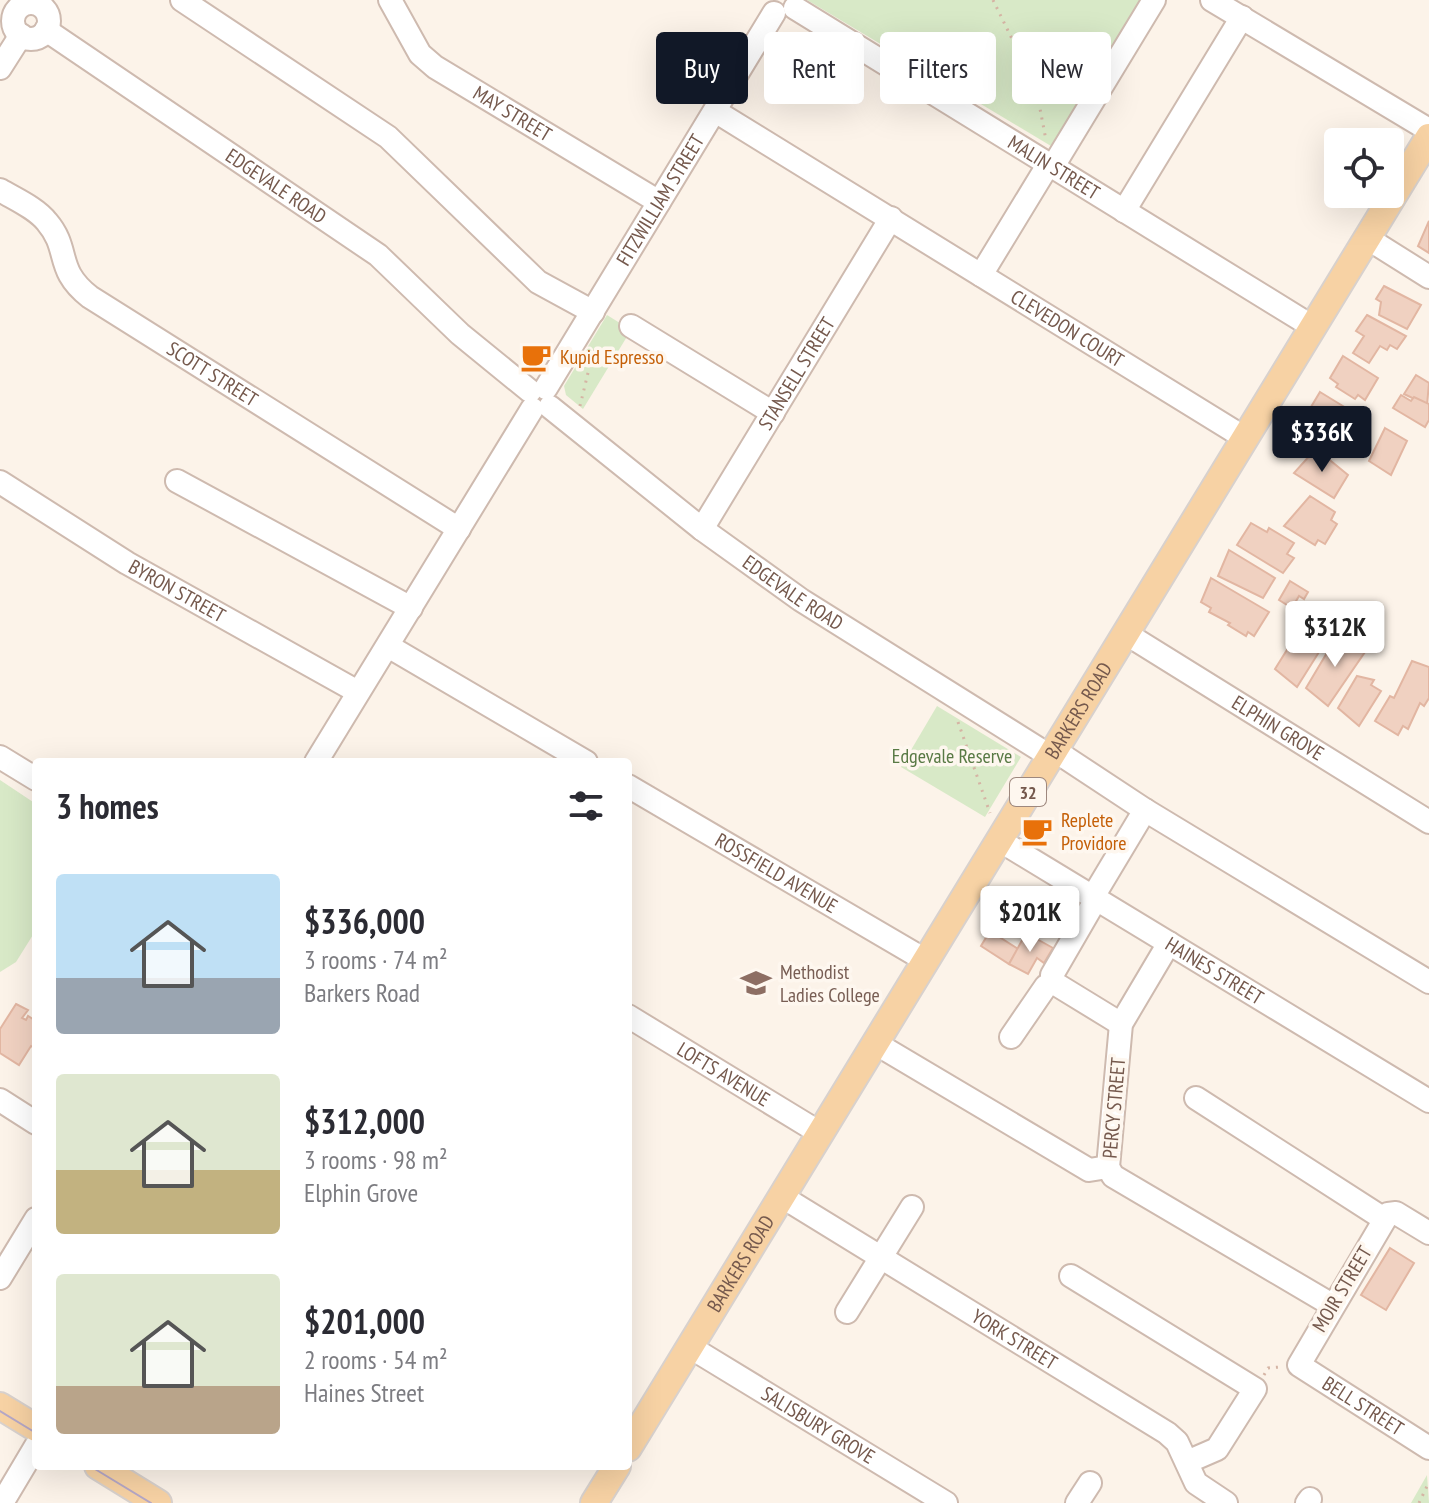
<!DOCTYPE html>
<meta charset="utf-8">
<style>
:root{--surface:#fff;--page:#f2f2f3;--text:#2b2b33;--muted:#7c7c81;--accent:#111827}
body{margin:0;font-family:"PT Sans Narrow",sans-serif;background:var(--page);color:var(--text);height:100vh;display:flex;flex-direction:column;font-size:30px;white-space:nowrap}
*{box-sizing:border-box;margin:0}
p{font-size:26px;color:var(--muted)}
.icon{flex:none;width:44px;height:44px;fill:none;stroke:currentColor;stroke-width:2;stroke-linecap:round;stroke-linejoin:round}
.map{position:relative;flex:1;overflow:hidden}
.side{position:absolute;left:32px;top:758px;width:600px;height:712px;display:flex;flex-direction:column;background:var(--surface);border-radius:8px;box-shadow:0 8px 32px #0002}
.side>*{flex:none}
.guide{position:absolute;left:656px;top:32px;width:652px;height:72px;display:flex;gap:16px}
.controls{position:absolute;left:1324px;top:128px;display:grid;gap:16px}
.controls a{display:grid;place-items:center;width:80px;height:80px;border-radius:8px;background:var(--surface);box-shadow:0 8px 32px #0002;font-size:40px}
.price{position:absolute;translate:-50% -68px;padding:0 18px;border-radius:8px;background:#fff;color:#222;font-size:26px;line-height:52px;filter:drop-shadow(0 2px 4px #0008)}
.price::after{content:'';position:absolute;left:50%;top:48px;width:24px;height:18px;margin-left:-12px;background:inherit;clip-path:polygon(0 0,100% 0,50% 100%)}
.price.selected{background:var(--accent);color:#fff}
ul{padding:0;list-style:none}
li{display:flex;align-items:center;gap:24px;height:200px;padding:0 24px}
li span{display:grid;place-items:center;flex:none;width:224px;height:160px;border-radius:8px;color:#555}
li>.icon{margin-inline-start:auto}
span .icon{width:96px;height:96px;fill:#fffc;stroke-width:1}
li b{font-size:34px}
h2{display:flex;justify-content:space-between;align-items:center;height:96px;padding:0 24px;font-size:34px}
.chip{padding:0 28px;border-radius:8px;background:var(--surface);box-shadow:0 8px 32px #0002;font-size:28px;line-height:72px}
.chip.selected{background:var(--accent);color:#fff}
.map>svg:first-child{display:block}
.green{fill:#d8e9c7}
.building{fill:#f0d1c1;stroke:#e2b6a2;stroke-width:2}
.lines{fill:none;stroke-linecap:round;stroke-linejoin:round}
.minor-casing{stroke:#cebaaf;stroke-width:26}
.major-casing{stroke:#d8d1cd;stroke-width:30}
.path{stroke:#d5b4a4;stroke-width:3;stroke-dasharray:2 6;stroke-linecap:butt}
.minor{stroke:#fff;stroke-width:22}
.major{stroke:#f7d2a4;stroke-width:26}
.tram{stroke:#b5a7c6;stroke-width:2}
.labels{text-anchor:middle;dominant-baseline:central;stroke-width:7;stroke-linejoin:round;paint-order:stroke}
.shield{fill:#fef7ef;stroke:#9e887e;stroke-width:2}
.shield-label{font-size:18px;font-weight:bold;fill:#75594d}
.street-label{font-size:20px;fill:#75594d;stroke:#fef7ef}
.food-label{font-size:20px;fill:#c56008;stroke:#fef7ef;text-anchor:start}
.park-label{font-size:20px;fill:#597a45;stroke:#fef7ef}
.education-label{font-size:20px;fill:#785e54;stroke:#fef7ef;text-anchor:start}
</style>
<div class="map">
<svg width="1429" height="1503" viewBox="0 0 1429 1503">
<rect width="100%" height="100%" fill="#fcf3e9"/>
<!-- green -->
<g class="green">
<polygon points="807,0 1147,0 1056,149"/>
<polygon points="607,315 631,330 583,409 566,395 564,386"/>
<polygon points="937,706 1021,757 985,817 901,767"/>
<polygon points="0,780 36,804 36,930 16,962 0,972"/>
<polygon points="1427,1475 1429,1503 1411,1503"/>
</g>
<!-- building -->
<g class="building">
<polygon points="1429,221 1429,253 1418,246"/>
<polygon points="1384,286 1421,305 1407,329 1379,315 1381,302 1376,299"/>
<polygon points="1367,315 1406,336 1397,349 1390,345 1387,350 1380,346 1369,363 1353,353 1364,336 1356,331"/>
<polygon points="1343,356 1378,378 1365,400 1358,395 1355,399 1336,387 1338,384 1330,378"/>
<polygon points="1416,375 1429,383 1427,405 1404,394"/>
<polygon points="1320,392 1351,411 1345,420 1337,415 1327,431 1305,417"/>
<polygon points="1401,395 1411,401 1414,397 1429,404 1429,420 1425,427 1393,408"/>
<polygon points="1385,428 1407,441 1391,475 1369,461"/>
<polygon points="1312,453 1324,460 1326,457 1348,475 1334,498 1294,473"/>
<polygon points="1310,496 1335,512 1331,520 1337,524 1325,544 1318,540 1315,545 1284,526"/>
<polygon points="1251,523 1267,532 1269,528 1294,543 1287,554 1294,558 1283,573 1237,545"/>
<polygon points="1229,550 1275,578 1263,598 1218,576"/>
<polygon points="1211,578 1269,612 1254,636 1248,632 1246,636 1228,625 1230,623 1209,612 1211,608 1201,602"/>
<polygon points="1290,581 1308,592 1304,599 1299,596 1292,608 1279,600"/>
<polygon points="1308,629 1316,634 1315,649 1319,652 1297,687 1275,669 1295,637"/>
<polygon points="1337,636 1348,643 1350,639 1367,649 1328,706 1306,688"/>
<polygon points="1412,661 1429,667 1429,698 1424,706 1420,703 1408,729 1403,726 1398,735 1375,721 1390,696 1394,698"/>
<polygon points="1357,676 1374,680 1371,685 1381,691 1359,726 1338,708"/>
<polygon points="990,931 1018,949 1009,964 981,946"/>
<polygon points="1026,933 1053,948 1044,963 1037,958 1028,974 1009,964"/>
<polygon points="16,1004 28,1010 22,1018 26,1020 28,1016 36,1021 36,1049 31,1046 19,1065 0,1053 0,1029"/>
<polygon points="1390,1248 1414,1263 1386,1310 1361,1295"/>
</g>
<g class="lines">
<!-- minor casing -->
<g class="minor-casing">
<g id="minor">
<polyline points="182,0 388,137 538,282 593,312"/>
<path id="s1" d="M390,0L420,54L435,67L659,202"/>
<polyline points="1212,0 1429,130"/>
<circle cx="31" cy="21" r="18"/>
<path id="s2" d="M795,8L1313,327"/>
<path id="s3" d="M46,30L378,255L460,334L530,391"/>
<polyline points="0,68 21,35"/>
<path id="s4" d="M715,111L1245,438"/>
<polyline points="1052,168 1154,0"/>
<path id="s5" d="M0,190C15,199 36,208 47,222C71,250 54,269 90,297L459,529"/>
<polyline points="1124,211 1242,17"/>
<polyline points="1367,238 1429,277"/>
<polyline points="981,275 1048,165"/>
<polyline points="631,326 773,413"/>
<path id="s6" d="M546,388L774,13"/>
<path id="s7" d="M550,407L702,529L801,600L1050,756"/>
<polyline points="177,481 411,608"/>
<path id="s8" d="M0,482L127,563L358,692"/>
<path id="s9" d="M702,529L891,218"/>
<path id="s10" d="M1125,633L1429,822"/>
<polyline points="388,646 586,762"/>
<polyline points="1054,750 1145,810 1429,982"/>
<polyline points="0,757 36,779"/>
<polyline points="316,762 532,409"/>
<path id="s11" d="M628,786L925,960"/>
<path id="s12" d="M999,840L1429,1101"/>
<polyline points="1094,895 1145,810"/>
<polyline points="1096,899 1052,975 1054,983 1121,1024"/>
<polyline points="1169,943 1121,1024 1108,1167 1113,1176 1332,1305"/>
<path id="s13" d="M628,1016L820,1133"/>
<polyline points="1011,1037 1046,986 1054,983"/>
<polyline points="875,1043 1089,1170 1108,1167"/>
<polyline points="1196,1098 1384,1219"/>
<polyline points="0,1100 36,1123"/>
<path id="s14" d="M781,1196L1167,1433L1177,1442L1196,1483L1226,1503"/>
<path id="s15" d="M1429,1233L1396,1213L1388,1214L1299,1365L1429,1448"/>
<polyline points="1071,1276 1255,1389 1217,1449 1187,1462"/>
<polyline points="0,1278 36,1219"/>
<polyline points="847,1312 912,1207"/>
<path id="s16" d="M690,1347L946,1503"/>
<polyline points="2,1503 36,1446"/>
<polyline points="1077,1503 1090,1483"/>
<polyline points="1307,1503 1310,1499"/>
</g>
</g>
<!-- major casing -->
<g class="major-casing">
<g id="major">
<polyline points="0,1406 36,1428"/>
<path id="s17" d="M628,1448L1429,137"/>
<polyline points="98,1466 158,1503"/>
<polyline points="594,1503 617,1466"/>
</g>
</g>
<!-- path -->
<g class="path">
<polyline points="993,0 1036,88 1046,140"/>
<polyline points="580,406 594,348"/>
<polyline points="958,722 990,813"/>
<polyline points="1264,1375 1268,1368 1280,1367"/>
<polyline points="1419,1503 1429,1482"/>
</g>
<!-- minor -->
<use href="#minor" class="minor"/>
<!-- major -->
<use href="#major" class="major"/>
<!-- tram -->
<g class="tram">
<polyline points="0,1411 36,1433"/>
<polyline points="90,1466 151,1503"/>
</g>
</g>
<!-- icons -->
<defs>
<g id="cafe-bare" transform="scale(2.4)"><path d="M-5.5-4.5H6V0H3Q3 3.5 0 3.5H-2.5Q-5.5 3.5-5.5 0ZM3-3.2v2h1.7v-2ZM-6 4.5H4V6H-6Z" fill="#e8710a" stroke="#fef7ef" stroke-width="2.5" paint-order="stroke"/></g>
<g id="school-bare" transform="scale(2.4)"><path d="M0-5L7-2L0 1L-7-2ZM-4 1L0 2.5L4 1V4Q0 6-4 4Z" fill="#8d6e63" stroke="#fef7ef" stroke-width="2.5" paint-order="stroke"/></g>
</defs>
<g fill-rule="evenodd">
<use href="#cafe-bare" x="536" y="357"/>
<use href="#cafe-bare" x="1037" y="831"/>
<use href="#school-bare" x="756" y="983"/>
</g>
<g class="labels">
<!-- shield labels -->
<rect class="shield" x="1010" y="778" width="36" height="28" rx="6"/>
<g class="shield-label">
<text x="1028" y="792">32</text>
</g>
<!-- street labels -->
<g class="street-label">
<text stroke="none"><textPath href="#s1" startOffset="172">MAY STREET</textPath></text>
<text stroke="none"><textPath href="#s2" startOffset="304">MALIN STREET</textPath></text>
<text stroke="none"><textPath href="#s3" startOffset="278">EDGEVALE ROAD</textPath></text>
<text stroke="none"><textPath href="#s6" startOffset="220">FITZWILLIAM STREET</textPath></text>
<text stroke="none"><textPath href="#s4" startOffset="414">CLEVEDON COURT</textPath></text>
<text stroke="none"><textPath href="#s9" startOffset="182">STANSELL STREET</textPath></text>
<text stroke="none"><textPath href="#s5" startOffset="290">SCOTT STREET</textPath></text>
<text stroke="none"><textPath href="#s8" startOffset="208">BYRON STREET</textPath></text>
<text stroke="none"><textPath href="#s7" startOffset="306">EDGEVALE ROAD</textPath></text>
<text stroke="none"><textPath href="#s17" startOffset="864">BARKERS ROAD</textPath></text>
<text stroke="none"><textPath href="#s10" startOffset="180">ELPHIN GROVE</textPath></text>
<text stroke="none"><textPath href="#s11" startOffset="172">ROSSFIELD AVENUE</textPath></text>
<text stroke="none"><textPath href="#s12" startOffset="252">HAINES STREET</textPath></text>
<text stroke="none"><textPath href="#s13" startOffset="112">LOFTS AVENUE</textPath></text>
<text transform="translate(1114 1108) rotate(-85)">PERCY STREET</text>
<text stroke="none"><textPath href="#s17" startOffset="216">BARKERS ROAD</textPath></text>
<text transform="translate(1342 1289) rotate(-59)">MOIR STREET</text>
<text stroke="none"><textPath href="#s14" startOffset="274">YORK STREET</textPath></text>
<text stroke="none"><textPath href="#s15" startOffset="298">BELL STREET</textPath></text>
<text stroke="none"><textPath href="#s16" startOffset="150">SALISBURY GROVE</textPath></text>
</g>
<!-- food labels -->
<g class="food-label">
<text x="560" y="357">Kupid Espresso</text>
<text x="1061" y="820">Replete<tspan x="1061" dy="23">Providore</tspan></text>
</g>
<!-- park labels -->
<g class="park-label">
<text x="952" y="756">Edgevale Reserve</text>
</g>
<!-- education labels -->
<g class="education-label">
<text x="780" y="972">Methodist<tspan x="780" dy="23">Ladies College</tspan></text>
</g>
</g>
</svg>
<div class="controls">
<a><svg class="icon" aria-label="locate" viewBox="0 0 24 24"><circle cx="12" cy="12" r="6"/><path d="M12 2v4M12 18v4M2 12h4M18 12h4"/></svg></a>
</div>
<b class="price selected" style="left:1322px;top:474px">$336K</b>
<b class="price" style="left:1335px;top:669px">$312K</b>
<b class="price" style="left:1030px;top:954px">$201K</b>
<div class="guide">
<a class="chip selected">Buy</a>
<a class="chip">Rent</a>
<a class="chip">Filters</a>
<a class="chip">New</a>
</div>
<section class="side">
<h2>3 homes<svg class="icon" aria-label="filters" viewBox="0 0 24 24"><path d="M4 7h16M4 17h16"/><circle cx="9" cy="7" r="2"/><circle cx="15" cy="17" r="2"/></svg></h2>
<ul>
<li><span style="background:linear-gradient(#bfe0f5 65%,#9aa5b1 0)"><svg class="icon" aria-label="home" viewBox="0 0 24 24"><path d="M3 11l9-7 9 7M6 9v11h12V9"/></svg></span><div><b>$336,000</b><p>3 rooms · 74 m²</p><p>Barkers Road</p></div></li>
<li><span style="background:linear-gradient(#dfe7d0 60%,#c2b280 0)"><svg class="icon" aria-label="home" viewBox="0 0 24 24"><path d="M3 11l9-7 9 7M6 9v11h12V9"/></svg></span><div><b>$312,000</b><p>3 rooms · 98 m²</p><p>Elphin Grove</p></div></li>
<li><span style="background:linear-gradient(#dfe7d0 70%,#b9a48a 0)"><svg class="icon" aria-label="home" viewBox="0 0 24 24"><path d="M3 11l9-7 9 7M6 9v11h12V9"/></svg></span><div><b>$201,000</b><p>2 rooms · 54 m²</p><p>Haines Street</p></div></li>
</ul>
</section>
</div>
